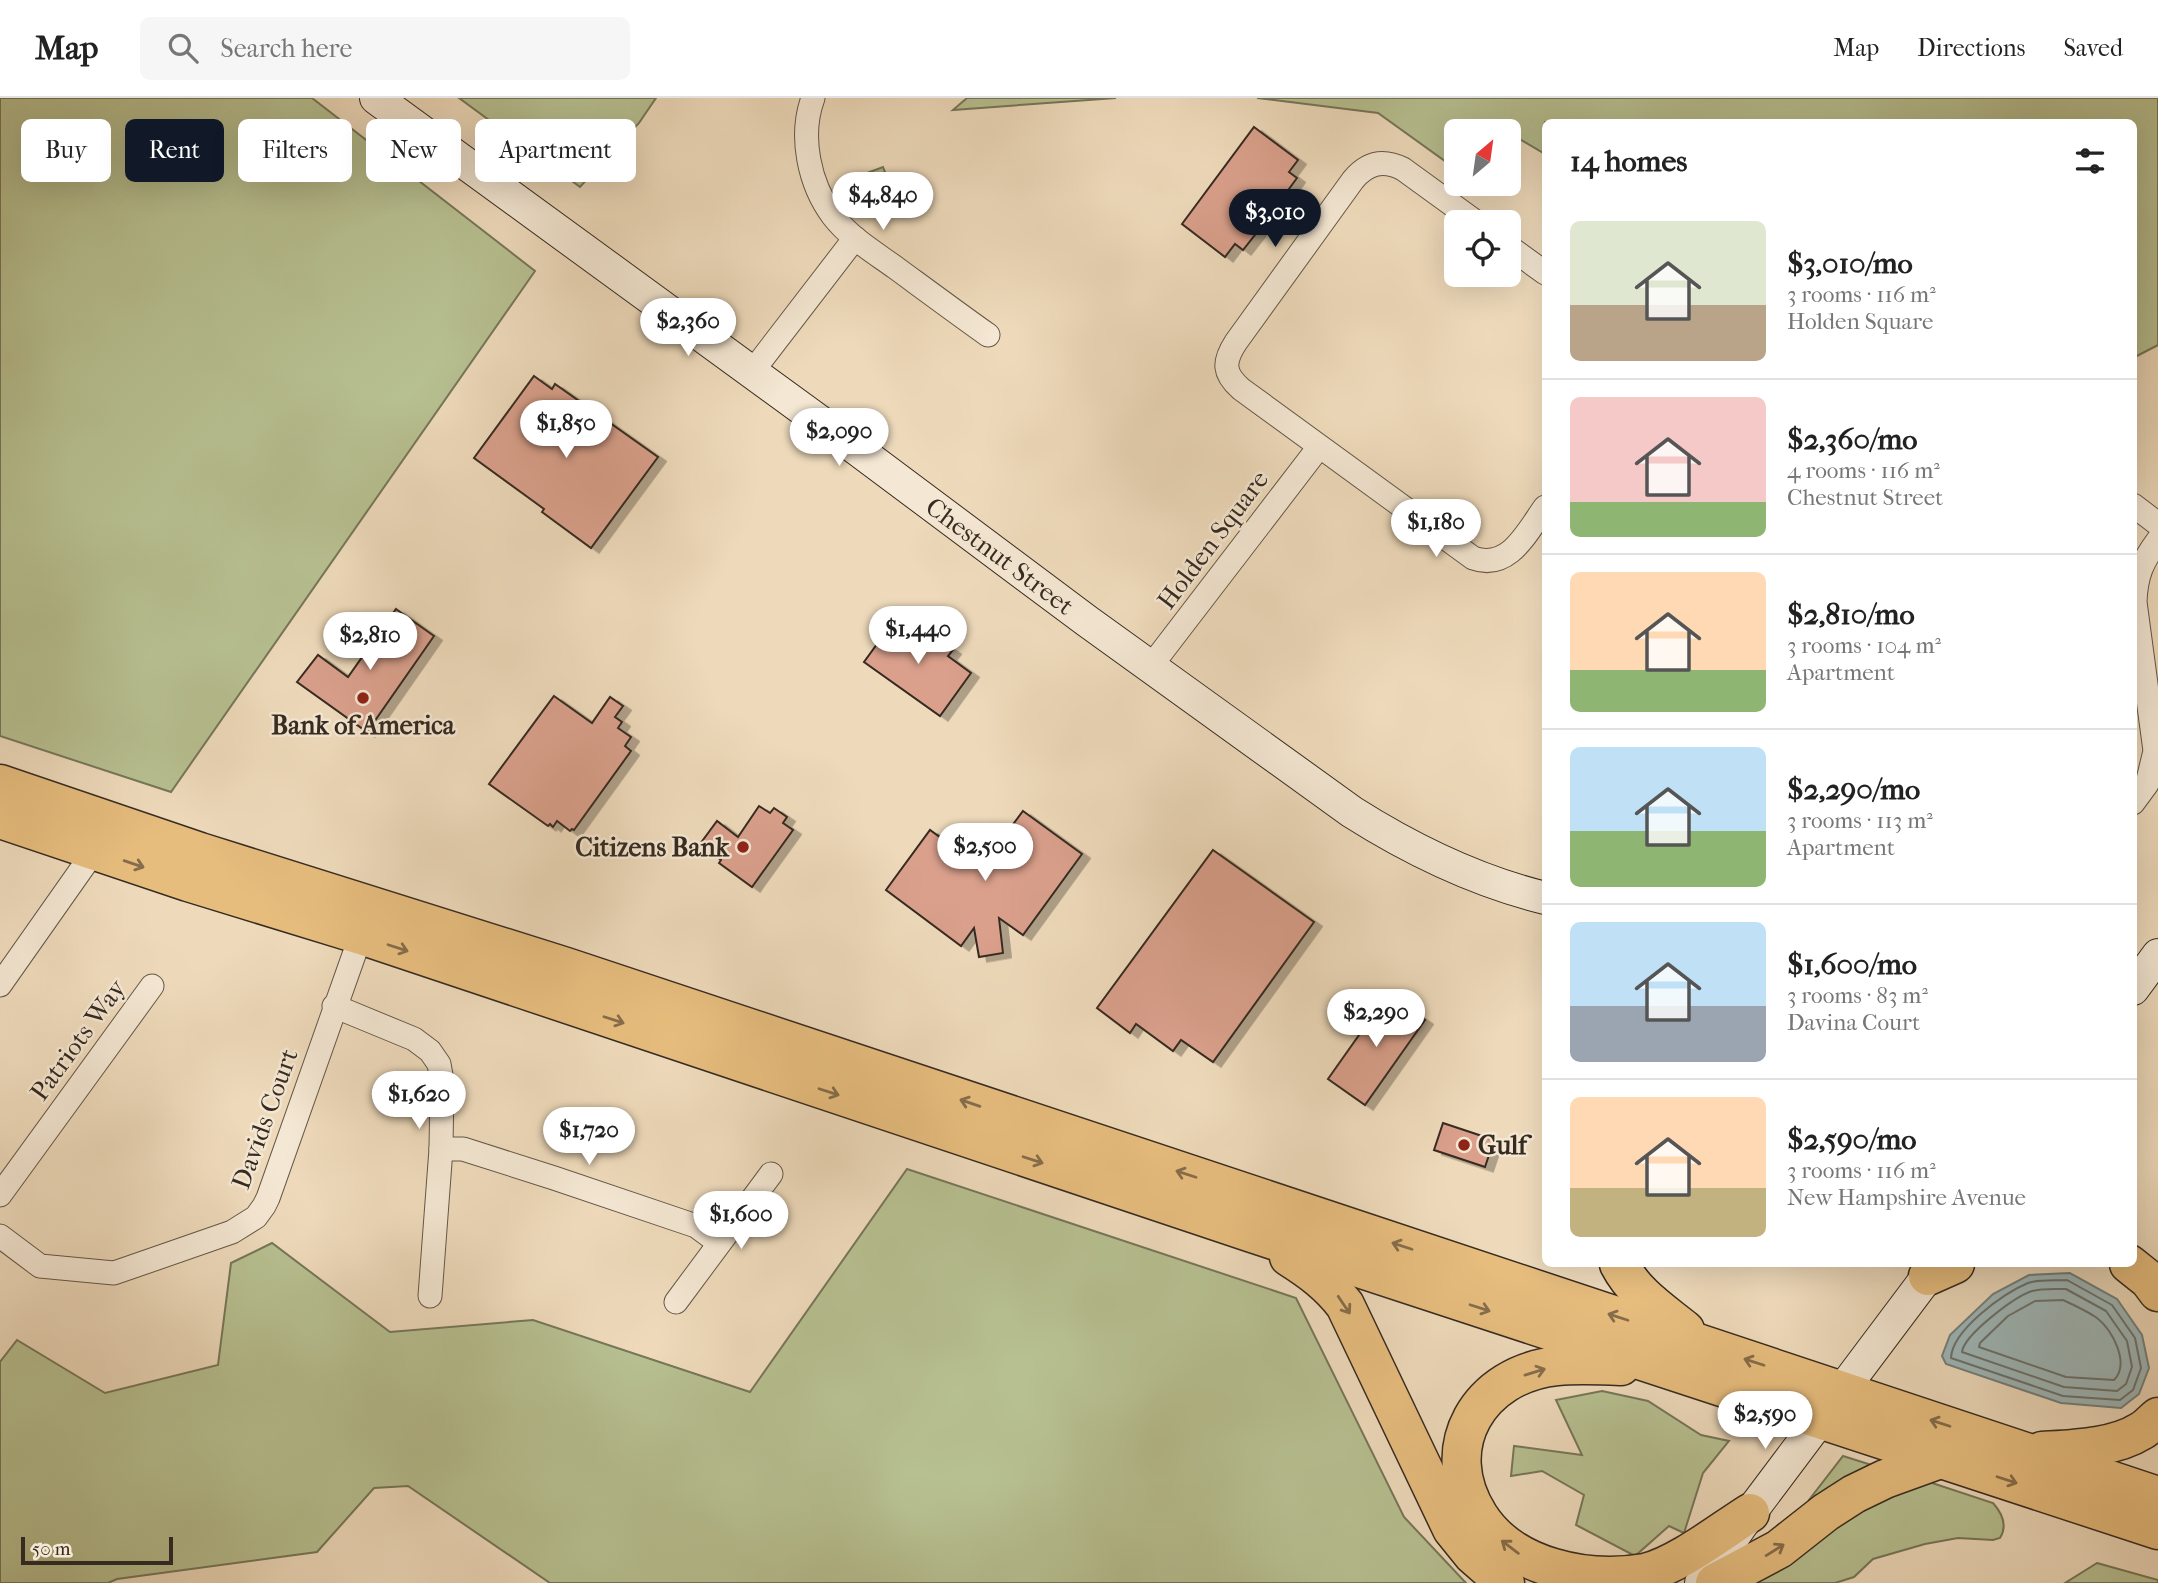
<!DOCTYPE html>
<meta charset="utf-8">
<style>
:root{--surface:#fff;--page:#f6f6f6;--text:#222;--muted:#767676;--line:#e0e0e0;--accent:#111827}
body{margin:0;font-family:"IM FELL French Canon",serif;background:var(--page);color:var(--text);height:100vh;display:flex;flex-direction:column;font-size:26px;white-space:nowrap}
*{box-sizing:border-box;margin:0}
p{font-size:23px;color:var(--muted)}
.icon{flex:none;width:38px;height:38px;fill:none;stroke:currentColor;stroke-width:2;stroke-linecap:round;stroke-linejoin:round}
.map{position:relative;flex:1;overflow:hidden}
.side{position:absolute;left:1542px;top:21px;width:595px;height:1148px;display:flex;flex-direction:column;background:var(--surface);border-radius:10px;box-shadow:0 7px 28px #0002}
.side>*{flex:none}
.top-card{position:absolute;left:21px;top:21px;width:665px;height:63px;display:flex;gap:14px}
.needle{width:46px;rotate:29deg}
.controls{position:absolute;left:1444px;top:21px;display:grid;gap:14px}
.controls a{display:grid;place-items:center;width:77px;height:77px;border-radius:10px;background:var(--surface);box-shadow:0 7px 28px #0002;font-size:35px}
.scale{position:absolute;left:21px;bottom:18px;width:152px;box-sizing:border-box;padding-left:7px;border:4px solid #362b21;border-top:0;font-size:19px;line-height:24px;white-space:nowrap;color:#362b21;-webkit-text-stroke:5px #f4e7d3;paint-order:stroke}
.price{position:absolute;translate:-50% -60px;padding:0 16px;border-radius:24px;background:#fff;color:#222;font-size:23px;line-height:46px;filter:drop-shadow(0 2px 4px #0008)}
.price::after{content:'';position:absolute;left:50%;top:42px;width:21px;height:16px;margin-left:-10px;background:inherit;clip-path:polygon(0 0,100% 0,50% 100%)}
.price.on{background:var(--accent);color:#fff}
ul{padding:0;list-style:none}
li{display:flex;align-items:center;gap:21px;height:175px;padding:0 28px}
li+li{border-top:2px solid var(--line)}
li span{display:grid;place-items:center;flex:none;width:196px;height:140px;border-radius:10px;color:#555}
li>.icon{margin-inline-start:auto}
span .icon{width:84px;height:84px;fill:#fffc;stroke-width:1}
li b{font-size:30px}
h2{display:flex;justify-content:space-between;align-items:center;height:84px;padding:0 28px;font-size:30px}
.chip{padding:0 24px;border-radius:10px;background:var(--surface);box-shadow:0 7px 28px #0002;font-size:24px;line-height:63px}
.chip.on{background:var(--accent);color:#fff}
header{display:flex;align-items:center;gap:42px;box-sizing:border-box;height:98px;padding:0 35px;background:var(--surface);border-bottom:2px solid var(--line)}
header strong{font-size:33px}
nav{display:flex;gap:38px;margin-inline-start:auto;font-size:24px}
.search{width:490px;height:63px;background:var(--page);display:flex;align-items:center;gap:18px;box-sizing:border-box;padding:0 24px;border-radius:10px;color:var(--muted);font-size:26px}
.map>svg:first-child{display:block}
.green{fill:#b7c091;stroke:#767659;stroke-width:2}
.water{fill:#9eb8ba;stroke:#74807d;stroke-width:2}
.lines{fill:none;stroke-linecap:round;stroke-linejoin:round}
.shore{stroke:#6a726e;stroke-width:2}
.building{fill:#daa08c;stroke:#362b21;stroke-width:2;filter:url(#shadow)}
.street-casing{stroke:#645748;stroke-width:25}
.secondary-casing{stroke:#362b21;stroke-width:34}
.highway-casing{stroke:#362b21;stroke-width:41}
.street{stroke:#f4e7d3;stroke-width:23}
.secondary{stroke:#f4e7d3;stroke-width:32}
.highway{stroke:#e7bd7e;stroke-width:38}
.oneway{stroke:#866d4b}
.poi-dot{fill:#8f2418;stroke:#f4e7d3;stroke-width:2.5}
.labels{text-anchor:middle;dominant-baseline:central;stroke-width:5;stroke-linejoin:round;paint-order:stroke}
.street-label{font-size:26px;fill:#362b21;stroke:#f4e7d3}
.poi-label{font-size:26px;font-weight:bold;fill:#362b21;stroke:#f4e7d3}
</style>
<header>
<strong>Map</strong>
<div class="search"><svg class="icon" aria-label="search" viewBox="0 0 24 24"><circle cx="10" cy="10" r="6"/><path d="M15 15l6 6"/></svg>Search here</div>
<nav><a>Map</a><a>Directions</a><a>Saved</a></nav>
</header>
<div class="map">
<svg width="2158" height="1485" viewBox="0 0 2158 1485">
<defs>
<filter id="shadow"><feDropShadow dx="8" dy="4.5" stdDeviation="0" flood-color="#0004"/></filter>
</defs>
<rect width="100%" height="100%" fill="#eedabb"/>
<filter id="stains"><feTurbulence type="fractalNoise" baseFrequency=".00286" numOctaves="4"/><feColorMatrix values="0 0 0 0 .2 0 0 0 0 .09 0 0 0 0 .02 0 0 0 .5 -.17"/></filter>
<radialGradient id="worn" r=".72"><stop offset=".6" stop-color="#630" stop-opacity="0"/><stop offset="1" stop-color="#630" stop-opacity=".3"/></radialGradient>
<!-- green -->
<g class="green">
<polygon points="0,0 312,0 535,173 171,694 0,638"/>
<polygon points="459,0 656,0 639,25 580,89"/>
<polygon points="967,0 1116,0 953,12"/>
<polygon points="1257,0 2158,0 2158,247 2133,260 2133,24 1545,24 1545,56 1511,36 1509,39 1508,33 1456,33 1456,71 1378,15"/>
<polygon points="883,69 892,92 864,102 856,79"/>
<polygon points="907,1071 1296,1200 1404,1419 1466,1485 550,1485 408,1388 374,1390 317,1454 117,1481 108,1485 0,1485 0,1264 17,1242 105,1295 218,1267 231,1165 272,1145 390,1234 533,1222 750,1294"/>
<polygon points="1602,1293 1648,1303 1701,1337 1729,1343 1703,1375 1684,1435 1669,1428 1635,1458 1576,1427 1584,1397 1542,1373 1511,1378 1514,1348 1582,1357 1556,1302"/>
<polygon points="1843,1358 1878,1369 1814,1405 1809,1402"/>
<path d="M1920,1381L1993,1405C2002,1415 2008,1427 2000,1440L1993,1442L1958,1440L1925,1446L1873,1461L1854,1479L1835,1485H1757L1810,1439Z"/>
<polygon points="2097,1465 2158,1482 2158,1485 2065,1485"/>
</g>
<!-- water -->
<polygon class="water" points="2070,1175 2117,1201 2142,1237 2149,1270 2139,1296 2121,1310 2061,1305 1946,1266 1942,1258 1950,1237 1993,1196 2029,1177"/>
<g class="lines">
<!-- shore -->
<g class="shore">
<path d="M2067,1182L2112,1207L2135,1240L2141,1270L2133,1292L2120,1302L2063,1298L1951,1260C1952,1232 2004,1195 2028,1185C2039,1181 2055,1183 2067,1182Z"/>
<path d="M2066,1191L2106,1213L2127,1243L2132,1269L2126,1286L2117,1293L2064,1289L1962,1254C1964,1237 2014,1199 2032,1193C2042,1190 2056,1191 2066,1191Z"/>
<path d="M2063,1202C2074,1207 2087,1213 2097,1220C2113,1232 2130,1266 2114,1282L2066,1279L1979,1249L1980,1245L2008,1218L2035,1203Z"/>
</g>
</g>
<!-- building -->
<g class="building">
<polygon points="1254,29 1298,62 1289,74 1297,80 1283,99 1275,93 1249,127 1258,133 1243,152 1235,146 1225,159 1182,126"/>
<polygon points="534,278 552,291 555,286 658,359 591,450 542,414 544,411 474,360"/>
<polygon points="396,511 434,538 367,634 297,584 318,557 348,579"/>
<polygon points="896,520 927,542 931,536 953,552 948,558 971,575 940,618 864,564"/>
<polygon points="554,598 592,625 610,599 623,608 615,619 622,624 618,630 631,639 625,648 631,653 574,732 572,731 570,733 557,723 553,729 550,726 548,728 489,686"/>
<polygon points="759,708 770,715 774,710 787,719 783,725 793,732 752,789 719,765 721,762 700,746 717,723 738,739"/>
<polygon points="1023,713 1082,756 1023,837 999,820 1003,855 979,859 974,830 961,848 886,792 930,732 981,769"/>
<polygon points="1213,752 1314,824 1213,964 1181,942 1173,953 1136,926 1130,935 1097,910"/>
<polygon points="1388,896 1425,922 1365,1007 1328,981"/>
<polygon points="1443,1025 1494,1042 1485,1069 1434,1052"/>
</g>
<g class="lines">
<!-- street casing -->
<g class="street-casing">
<g id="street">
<path d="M813,0C799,38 809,86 833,118C850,140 874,154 896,170C926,192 957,215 988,237"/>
<path d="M1476,124L1403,71C1383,61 1367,65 1353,82L1236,244C1223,264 1223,275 1241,291L1473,460C1509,473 1527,434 1545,409"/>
<polyline points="1508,148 1545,175"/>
<polyline points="752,274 855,140"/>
<polyline points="2133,407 2158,426"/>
<polyline points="1151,568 1319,349"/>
<path d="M2133,705L2147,686L2155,653L2135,504C2136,477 2142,464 2158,442"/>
<polyline points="0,887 95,752"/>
<polyline points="334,908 414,941 430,953 439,966 442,983 441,1051 430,1198"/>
<polyline points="441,1051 463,1051 554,1080 696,1128 719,1145"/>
<polyline points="0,1097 152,888"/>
<polyline points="0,1138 40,1168 114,1175 232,1134 256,1119 264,1108 268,1100 361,837"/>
<polyline points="676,1204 771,1076"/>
</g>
</g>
<!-- secondary casing -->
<g class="secondary-casing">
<g id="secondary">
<path id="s1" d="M376,0L834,334L1087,523L1352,714C1412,752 1476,783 1545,800"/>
<polyline points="2133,891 2158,857"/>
<polyline points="1701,1485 1750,1415 1937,1166"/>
</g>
</g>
<!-- highway casing -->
<g class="highway-casing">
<g id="highway">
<polyline points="0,686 200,754 566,869 2158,1398"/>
<polyline points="0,721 188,784 361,837 1252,1135 2158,1432"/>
<path d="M1289,1159C1311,1173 1329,1186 1345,1207L1452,1431L1473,1457L1505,1485"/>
<path d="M1619,1166C1634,1195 1660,1212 1685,1232"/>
<polyline points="2129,1166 2149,1182 2158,1194"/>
<polyline points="1928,1178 1955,1166"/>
<path d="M1621,1268C1600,1267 1578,1266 1557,1268C1479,1276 1435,1349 1479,1418C1512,1470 1587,1485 1645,1475C1678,1467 1720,1434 1750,1415"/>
<path d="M2042,1353C2073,1351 2114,1350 2141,1333C2147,1330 2153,1323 2158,1319"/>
<polyline points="1715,1485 1779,1451 1826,1414 1854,1396 1885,1381 1943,1360"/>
</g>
</g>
<!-- street -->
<use href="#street" class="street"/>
<!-- secondary -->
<use href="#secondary" class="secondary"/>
<!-- highway -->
<use href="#highway" class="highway"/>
</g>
<!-- one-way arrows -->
<defs><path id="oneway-shaft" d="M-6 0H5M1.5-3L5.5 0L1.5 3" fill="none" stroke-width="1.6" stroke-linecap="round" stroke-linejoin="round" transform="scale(1.75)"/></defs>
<g class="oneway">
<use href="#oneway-shaft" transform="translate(134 766) rotate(19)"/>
<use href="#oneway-shaft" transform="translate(398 850) rotate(18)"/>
<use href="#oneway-shaft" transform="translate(614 922) rotate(18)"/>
<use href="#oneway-shaft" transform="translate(829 994) rotate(18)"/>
<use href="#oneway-shaft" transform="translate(970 1005) rotate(-161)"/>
<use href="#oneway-shaft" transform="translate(1033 1062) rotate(18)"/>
<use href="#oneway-shaft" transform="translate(1186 1076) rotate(-162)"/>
<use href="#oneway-shaft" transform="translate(1402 1148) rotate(-162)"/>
<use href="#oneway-shaft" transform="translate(1344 1207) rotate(56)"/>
<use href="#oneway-shaft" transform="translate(1480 1210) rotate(18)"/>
<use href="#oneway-shaft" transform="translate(1618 1219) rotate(-162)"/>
<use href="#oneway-shaft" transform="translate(1754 1264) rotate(-162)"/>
<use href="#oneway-shaft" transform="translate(1535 1274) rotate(-17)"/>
<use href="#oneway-shaft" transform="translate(1940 1325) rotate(-162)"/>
<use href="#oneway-shaft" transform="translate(2007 1382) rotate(18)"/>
<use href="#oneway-shaft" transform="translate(1510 1449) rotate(-143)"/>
<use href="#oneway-shaft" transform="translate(1775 1452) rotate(-32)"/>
</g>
<!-- markers -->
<g class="poi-dot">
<circle cx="363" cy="600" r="7"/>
<circle cx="743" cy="749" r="7"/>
<circle cx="1464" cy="1047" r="7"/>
</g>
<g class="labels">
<!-- street labels -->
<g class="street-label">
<text transform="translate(1213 442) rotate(-53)">Holden Square</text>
<text stroke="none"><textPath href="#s1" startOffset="774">Chestnut Street</textPath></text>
<text transform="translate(78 942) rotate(-54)">Patriots Way</text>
<text transform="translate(265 1021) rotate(-70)">Davids Court</text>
</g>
<!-- poi labels -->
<g class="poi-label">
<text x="363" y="627">Bank of America</text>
<text x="729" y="749" text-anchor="end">Citizens Bank</text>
<text x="1478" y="1047" text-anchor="start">Gulf</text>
</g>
</g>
<rect width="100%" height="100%" filter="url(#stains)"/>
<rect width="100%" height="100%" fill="url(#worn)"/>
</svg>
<div class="controls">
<a><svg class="needle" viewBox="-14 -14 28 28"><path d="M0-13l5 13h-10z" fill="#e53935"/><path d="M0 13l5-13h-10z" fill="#767676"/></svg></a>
<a><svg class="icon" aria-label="locate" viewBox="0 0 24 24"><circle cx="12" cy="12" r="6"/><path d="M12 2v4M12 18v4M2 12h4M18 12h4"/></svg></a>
</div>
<div class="scale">50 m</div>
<b class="price" style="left:883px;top:134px">$4,840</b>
<b class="price on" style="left:1275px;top:151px">$3,010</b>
<b class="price" style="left:688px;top:260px">$2,360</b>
<b class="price" style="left:566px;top:362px">$1,850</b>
<b class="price" style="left:839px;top:370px">$2,090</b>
<b class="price" style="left:1436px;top:461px">$1,180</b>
<b class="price" style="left:918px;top:568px">$1,440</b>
<b class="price" style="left:370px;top:574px">$2,810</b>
<b class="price" style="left:985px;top:785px">$2,500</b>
<b class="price" style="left:1376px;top:951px">$2,290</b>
<b class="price" style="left:419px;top:1033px">$1,620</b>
<b class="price" style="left:589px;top:1069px">$1,720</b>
<b class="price" style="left:741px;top:1153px">$1,600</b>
<b class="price" style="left:1765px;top:1353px">$2,590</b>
<div class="top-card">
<a class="chip">Buy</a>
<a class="chip on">Rent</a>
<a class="chip">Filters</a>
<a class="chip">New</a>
<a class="chip">Apartment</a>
</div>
<section class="side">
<h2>14 homes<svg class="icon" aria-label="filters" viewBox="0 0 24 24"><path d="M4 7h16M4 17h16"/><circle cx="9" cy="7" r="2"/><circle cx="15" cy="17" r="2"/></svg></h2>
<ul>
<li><span style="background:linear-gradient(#dfe7d0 60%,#b9a48a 0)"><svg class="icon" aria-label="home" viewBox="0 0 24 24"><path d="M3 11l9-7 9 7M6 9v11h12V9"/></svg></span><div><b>$3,010/mo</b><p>3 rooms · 116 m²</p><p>Holden Square</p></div></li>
<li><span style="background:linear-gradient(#f6c9c9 75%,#8fb573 0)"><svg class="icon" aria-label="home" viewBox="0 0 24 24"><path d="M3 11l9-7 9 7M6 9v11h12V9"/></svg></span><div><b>$2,360/mo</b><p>4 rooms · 116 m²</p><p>Chestnut Street</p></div></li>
<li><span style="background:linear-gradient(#ffd9b3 70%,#8fb573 0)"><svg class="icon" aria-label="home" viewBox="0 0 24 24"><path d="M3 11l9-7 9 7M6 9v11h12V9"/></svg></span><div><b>$2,810/mo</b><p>3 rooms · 104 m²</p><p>Apartment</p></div></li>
<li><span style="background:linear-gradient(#bfe0f5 60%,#8fb573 0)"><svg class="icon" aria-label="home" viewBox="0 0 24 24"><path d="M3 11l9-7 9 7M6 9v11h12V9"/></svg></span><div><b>$2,290/mo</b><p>3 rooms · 113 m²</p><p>Apartment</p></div></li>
<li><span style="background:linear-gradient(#bfe0f5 60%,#9aa5b1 0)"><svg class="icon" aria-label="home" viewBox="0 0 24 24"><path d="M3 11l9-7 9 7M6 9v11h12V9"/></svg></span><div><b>$1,600/mo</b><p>3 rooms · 83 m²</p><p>Davina Court</p></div></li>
<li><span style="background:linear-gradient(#ffd9b3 65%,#c2b280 0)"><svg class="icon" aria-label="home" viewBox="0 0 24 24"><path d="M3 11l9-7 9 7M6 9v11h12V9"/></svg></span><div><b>$2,590/mo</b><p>3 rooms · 116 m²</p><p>New Hampshire Avenue</p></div></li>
</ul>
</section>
</div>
